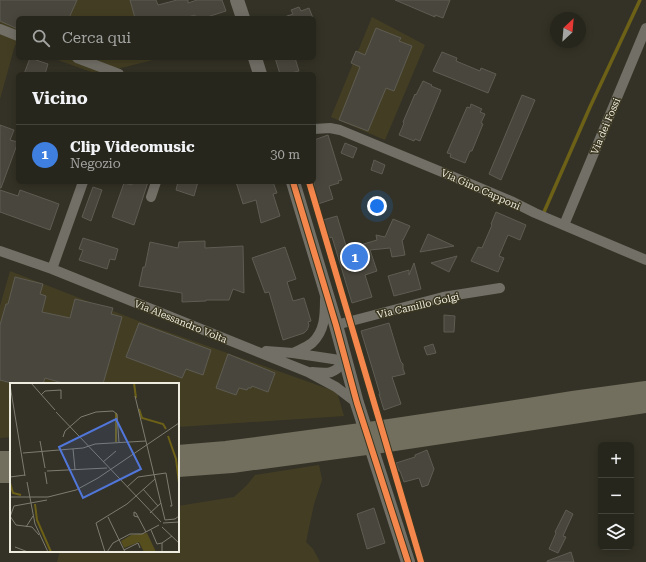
<!DOCTYPE html>
<html lang="it">
<head>
<meta charset="utf-8">
<style>
	:root { --surface:#27261c; --page:#333229; --text:#f1f3f6; --muted:#a4a5a3; --line:#43433b; --accent:#adab9e }
	body { margin:0; font-family:"Roboto Serif",serif; background:var(--page); color:var(--text) }
	.controls { position:absolute; right:12px; bottom:12px; display:grid; overflow:hidden; border-radius:6px; box-shadow:0 2px 10px #0003 }
	.controls button { width:36px; height:36px; display:grid; place-items:center; padding:0; border:0; border-bottom:1px solid var(--line); background:var(--surface); color:var(--text); font:20px sans-serif }
	.compass { position:absolute; left:550px; top:12px; width:36px; height:36px; border-radius:50%; background:var(--surface); box-shadow:0 2px 10px #0003; rotate:26deg }
	.you { position:absolute; left:377px; top:206px; width:14px; height:14px; margin:-10px; border:3px solid #fff; border-radius:50%; background:#1a73e8; box-shadow:0 0 0 6px #1a73e833 }
	.badge { display:grid; place-items:center; width:26px; height:26px; border-radius:50%; background:var(--accent); color:#fff; font-size:13px; font-weight:700 }
	.pin { position:absolute; translate:-50% -50%; border:2px solid #fff; box-shadow:0 1px 4px #0006 }
	.list { margin:0; padding:0; list-style:none }
	h2 { display:flex; justify-content:space-between; align-items:center; height:52px; margin:0; padding:0 16px; font-size:17px }
	h2 small { font-size:13px; font-weight:400; color:var(--muted) }
	.list li { display:grid; grid-template-columns:26px 1fr auto; gap:12px; align-items:center; box-sizing:border-box; height:60px; padding:0 16px; border-top:1px solid var(--line) }
	.list b { display:block; font-size:15px; white-space:nowrap }
	.list p { margin:0; font-size:13px; white-space:nowrap; color:var(--muted) }
	.list em { font-size:13px; font-style:normal; color:var(--muted) }
	.icon { flex:none; width:22px; height:22px; fill:none; stroke:currentColor; stroke-width:2; stroke-linecap:round; stroke-linejoin:round }
	.map { position:relative; flex:none; width:646px; height:562px; overflow:hidden }
	.search { position:absolute; background:var(--surface); box-shadow:0 2px 10px #0003; left:16px; top:16px; width:300px; height:44px; display:flex; align-items:center; gap:10px; box-sizing:border-box; padding:0 14px; border-radius:6px; color:var(--muted); font-size:15px }
	.panel { position:absolute; background:var(--surface); box-shadow:0 2px 10px #0003; left:16px; top:72px; width:300px; height:112px; border-radius:6px }
	.map>svg:first-child { display:block }
	.built { fill:#433e23 }
	.lines { fill:none; stroke-linecap:round; stroke-linejoin:round }
	.stream { stroke:#6d6117; stroke-width:3.5 }
	.building { fill:#49473d; stroke:#5e5c53 }
	.street { stroke:#716f66; stroke-width:10 }
	.secondary { stroke:#716f66; stroke-width:14 }
	.highway { stroke:#726f5e; stroke-width:18 }
	.cycleway-casing { stroke:#3a3620; stroke-width:8 }
	.cycleway { stroke:#f5874c; stroke-width:6 }
	.labels { text-anchor:middle; stroke-width:3; stroke-linejoin:round; paint-order:stroke }
	.street-label { font-size:10px; fill:#eeecdf; stroke:#3a3620 }
	.inset-river { fill:none; stroke:#6d6117; stroke-width:2 }
	.inset-road { fill:none; stroke:#7e7c70; stroke-width:1 }
	.view { fill:#5176da; fill-opacity:0.15; stroke:#5176da; stroke-width:2 }
	.inset-edge { fill:none; stroke:#eeecdf; stroke-width:2 }
</style>
</head>
<body>
<div class="map">
<svg width="646" height="562" viewBox="0 0 646 562">
	<rect width="100%" height="100%" fill="#343226"/>
	<path class="built" d="M0,0h143l6,18h-131v28l-3,-1 -15,54z
		M372,17l53,28 -40,95 -54,-23z
		M52,58h109l-64,16z
		M10,271l144,56 183,65 7,24 -166,11v-43h-167v53l-11,1v-132z
		M319,465l3,15 -8,24 -8,38 7,7 7,13h-263l3,-11h118v-45l56,-9 13,-12 8,-10z"/>
	<g class="lines">
		<path class="stream" d="M544,212l46,-105 50,-107"/>
	</g>
	<path class="building" d="M0,0h77l-8,18h-51v11l-18,-8z
		M130,0h26l2,5 19,-5h11v3l9,-3h25l4,11 -22,7h-8l-1,-3 -11,3h-49z
		M395,0h55l-7,18 -8,-3v2z
		M299,7l2,4 8,-3 4,10h-28l-1,-1 9,-3 -2,-4z
		M376,28l25,10 -2,3 13,5 -18,45 -8,-3 -18,43 -29,-11 21,-53 -9,-4 5,-12 9,4z
		M442,52l15,6 -1,3 24,10 1,-3 15,6 -8,19 -55,-22z
		M30,58l18,6 -3,10h-21z
		M275,58h20l4,13 -12,3h-7z
		M423,81l9,4 -1,1 10,4 -21,51 -5,-2 -1,2 -15,-6 5,-12 -1,-1 12,-28 1,1z
		M522,95l13,5 -34,80 -12,-6z
		M471,104l11,5 -2,3 5,2 -4,9 2,1 -11,27h-2l-5,12 -15,-6 1,-3 -4,-1 20,-46 3,1z
		M0,125l14,5 -4,10 8,2 -17,46h-1z
		M328,135l14,45 -4,1 1,2 -10,3 4,13 -15,5 -4,-14v-50z
		M345,143l12,5 -4,10 -12,-5z
		M374,160l11,5 -3,9 -11,-4z
		M133,182h15l-14,43 -22,-8 12,-34 8,2z
		M178,182h20l-4,14 -18,-6z
		M236,182h37l4,11 -4,1 7,22 -19,7 -5,-23 -13,4z
		M93,187l9,3 -11,31 -9,-4z
		M0,190l18,6 2,-6 39,14 -9,26 -50,-18z
		M496,212l30,13 -6,15 -12,-5 -9,21 5,2 -6,14 -27,-11 7,-14 4,1 10,-23 -1,-1z
		M337,216l10,33 30,-9 -1,-5 9,2 8,-18 17,7 -7,14h-1l3,15 -13,2 -2,-9 -20,2 7,21 -12,4 7,22 -20,6 -20,-66 -3,1 -6,-18z
		M428,234l26,12 -34,6z
		M83,238l35,11 -3,11 -5,-1 -3,10 -28,-9 4,-10 -4,-1z
		M205,241v7l38,-2 1,47 -11,-4 -4,11h-23v1l-24,1v-9l-43,-7 4,-19h2l5,-25 28,6 1,-6z
		M285,247l11,32 -9,3 6,19 11,-3 7,23 -3,1 1,3 -1,3 -1,2 -3,3 -21,7 -14,-48 -4,1 -13,-35z
		M457,256l-8,16 -18,-9z
		M414,263l7,26 -27,7 -6,-20 21,-6v5z
		M15,277l28,7 -3,10 6,2 -4,16 28,6 5,-19 38,9 -2,6 11,3 -19,67h-37l-21,-6 -2,6h-28l-15,-4v-55l6,-21h2z
		M444,315l11,1 -1,16h-10z
		M139,323l72,27 -8,25 -17,-6 -4,9 -56,-21z
		M389,323l10,33 2,6 2,2v5l2,5 -13,3 9,27 -17,6 -5,-16h1l-19,-63z
		M433,344l3,9 -9,2 -3,-8z
		M228,354l47,19 -7,19 -16,-6 -1,2h-3l-1,2 -8,-2 -3,7 -20,-7z
		M427,450l7,19 -6,16 -6,2 -3,-9 -15,4 -4,-11h-1l-3,-8 19,-6v-2z
		M374,508l11,35 -18,6 -10,-35z
		M566,510l7,4 -10,22 3,1 -8,16 -9,-4 7,-16 -1,-1z
		M571,552l3,10h-27v-1z"/>
	<g class="lines">
		<path class="street" d="M0,29l18,7
			M77,58l42,16
			M314,129l16,-1 10,2 126,52 45,19 24,12 111,47
			M151,197l5,-15
			M564,225l82,-197
			M0,251l52,18 256,103 28,15 21,16
			M52,269l31,-87
			M336,325l107,-28 57,-9
			M266,351l27,2 53,8
			M293,353c6,-3 14,-6 19,-10 13,-12 13,-28 13,-44
			M312,372c18,2 21,2 34,-11"/>
		<path class="secondary" d="M237,0l6,18
			M255,58l5,16
			M293,182l43,143 21,78 51,159"/>
		<path class="highway" d="M178,454l48,-4 150,-20 153,-23 44,-7 73,-10
			M0,460h11
			M178,468l54,-4 149,-20 265,-40
			M0,474h11"/>
		<defs>
			<path id="cycleway" d="M293,182l43,143 21,78 51,159
				M309,182l112,380"/>
		</defs>
		<use href="#cycleway" class="cycleway-casing"/>
		<use href="#cycleway" class="cycleway"/>
	</g>
	<g class="labels">
		<g class="street-label">
			<text transform="translate(605 126) rotate(-67)" y="4">Via dei Fossi</text>
			<text transform="translate(481 189) rotate(24)" y="4">Via Gino Capponi</text>
			<text transform="translate(418 305) rotate(-13)" y="4">Via Camillo Golgi</text>
			<text transform="translate(181 321) rotate(22)" y="4">Via Alessandro Volta</text>
		</g>
	</g>
	<g transform="translate(10 383)">
		<rect width="169" height="169" fill="#343226"/>
		<path d="M137,150l9,19h-12l-5,-10 -15,6 -3,-7 10,-6z" fill="#564e1d"/>
		<path class="inset-river" d="M124,0l2,15M129,26l3,9 21,6 3,5M106,30v29M158,53l8,23 3,24M0,100l3,10 8,2M25,121l2,16 14,32"/>
		<path class="inset-road" d="M21,0l24,27M0,2l15,91M31,12l4,-4 16,-1v9M125,13l30,124 10,-1 4,-3M46,29l105,110M53,54l2,-6 16,-14 15,-5 17,-1 4,3 2,29M30,58l5,27M63,66l2,20M13,70l60,-5 12,-4 51,-3M93,79l13,-11M37,88l60,-3M35,89l2,12M0,94l15,-2M17,99l8,42 13,28M117,104l11,-10 28,-4 6,33h-2M133,106l15,17M0,114h38l28,-7 22,-12 81,-55M140,130l11,-10M0,133l6,9 16,2 7,8M0,134l4,-11 33,-6M98,134l17,35M128,134l-4,-1v-4l2,1 10,19M153,140l16,-1M16,144l7,-11M152,144l17,16M141,147l6,14 5,-1M5,164l13,5M114,167l14,-7 2,5M95,169l-9,-29 31,-19 28,-25M97,169l6,-9 17,-9h12l17,-9M152,169v-9l10,-7"/>
		<path class="view" d="M106,36l25,50 -58,29 -24,-51z"/>
		<rect width="169" height="169" class="inset-edge"/>
	</g>
</svg>
<div class="controls">
<button>+</button>
<button>−</button>
<button><svg class="icon" aria-label="layers" viewBox="0 0 24 24"><path d="M12 4l9 5-9 5-9-5zM3 14l9 5 9-5"/></svg></button>
</div>
<svg class="compass" viewBox="-18 -18 36 36"><path d="M0-13l5 13h-10z" fill="#e53935"/><path d="M0 13l5-13h-10z" fill="#a4a5a3"/></svg>
<div class="you"></div>
<div class="pin badge" style="left:355px;top:257px;background:#3f7fe0">1</div>
<div class="search"><svg class="icon" aria-label="search" viewBox="0 0 24 24"><circle cx="10" cy="10" r="6"/><path d="M15 15l6 6"/></svg>Cerca qui</div>
<section class="panel">
<h2>Vicino<small></small></h2>
<ul class="list">
<li><span class="badge" style="background:#3f7fe0">1</span><div><b>Clip Videomusic</b><p>Negozio</p></div><em>30 m</em></li>
</ul>
</section>
</div>
</body>
</html>
